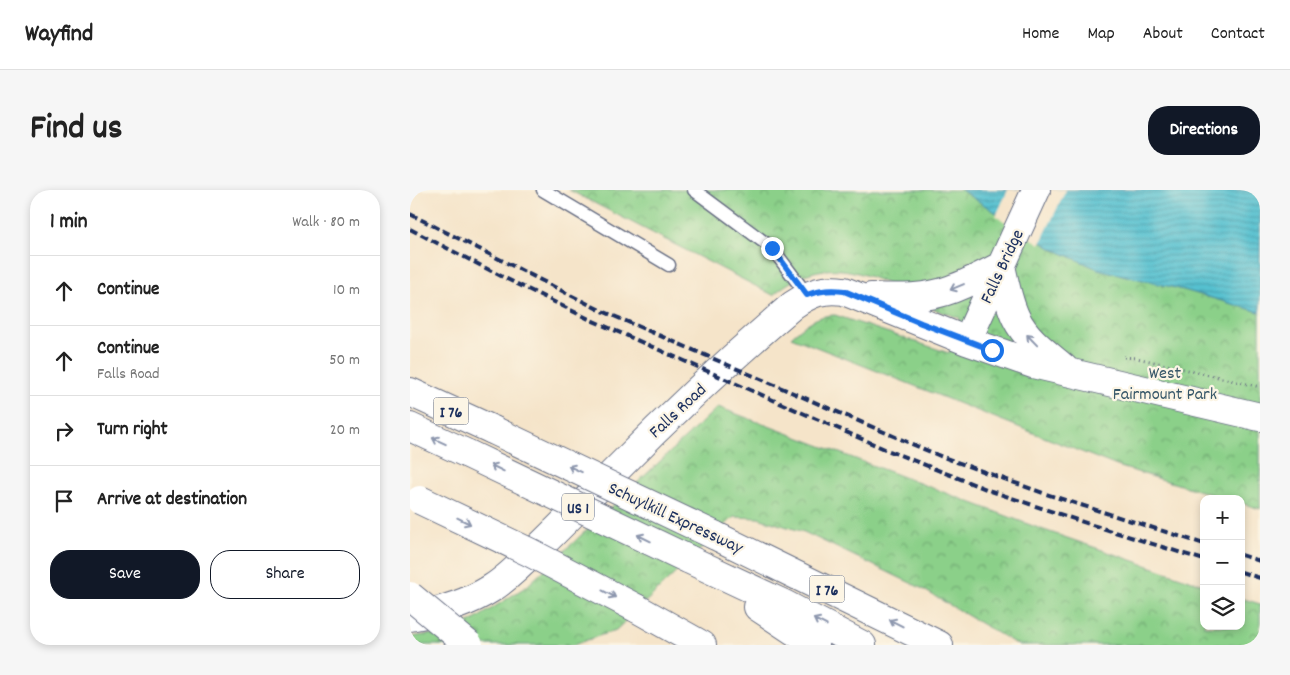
<!DOCTYPE html>
<html lang="en">
<head>
<meta charset="utf-8">
<style>
	:root { --surface:#fff; --page:#f6f6f6; --text:#222; --muted:#767676; --line:#e0e0e0; --accent:#111827 }
	body { margin:0; font-family:Dekko,sans-serif; background:var(--page); color:var(--text) }
	.controls { position:absolute; right:15px; bottom:15px; display:grid; overflow:hidden; border-radius:10px; box-shadow:0 2px 8px #0003 }
	.controls button { width:45px; height:45px; display:grid; place-items:center; padding:0; border:0; border-bottom:1px solid var(--line); background:var(--surface); color:var(--text); font:25px sans-serif }
	.stop { position:absolute; width:15px; height:15px; margin:-11px; border:4px solid #1a73e8; border-radius:50%; background:#fff }
	.stop.end { background:#1a73e8; border-color:#fff; box-shadow:0 1px 5px #0008 }
	.list { margin:0; padding:0; list-style:none }
	h2 { display:flex; justify-content:space-between; align-items:center; height:65px; margin:0; padding:0 20px; font-size:21px }
	h2 small { font-size:16px; font-weight:400; color:var(--muted) }
	.list li { display:grid; grid-template-columns:32px 1fr auto; gap:15px; align-items:center; box-sizing:border-box; height:70px; padding:0 20px; border-top:1px solid var(--line) }
	.list b { display:block; font-size:19px; white-space:nowrap }
	.list p { margin:0; font-size:16px; white-space:nowrap; color:var(--muted) }
	.list em { font-size:16px; font-style:normal; color:var(--muted) }
	.actions { display:flex; gap:10px; padding:15px 20px }
	.actions a { flex:1; padding:11px 0; border:1px solid var(--accent); border-radius:20px; text-align:center; font-size:18px; color:var(--accent) }
	.actions .main { background:var(--accent); color:#fff }
	.icon { flex:none; width:28px; height:28px; fill:none; stroke:currentColor; stroke-width:2; stroke-linecap:round; stroke-linejoin:round }
	.map { position:relative; flex:none; width:850px; height:455px; overflow:hidden; border-radius:20px }
	header { display:flex; align-items:center; gap:30px; box-sizing:border-box; height:70px; padding:0 25px; background:var(--surface); border-bottom:1px solid var(--line) }
	header strong { font-size:24px }
	nav { display:flex; gap:28px; margin-inline-start:auto; font-size:18px }
	.intro { display:flex; align-items:center; justify-content:space-between; box-sizing:border-box; height:120px; padding:0 30px }
	h1 { margin:0; font-size:35px }
	.button { padding:12px 22px; border-radius:20px; background:var(--accent); color:#fff; font-size:18px; font-weight:700 }
	main { display:flex; gap:30px; padding:0 30px }
	aside { flex:1; background:var(--surface); border-radius:20px; box-shadow:0 2px 8px #0003 }
	.map>svg:first-child { display:block }
	.park { fill:url(#park-crowns); stroke:#538074 }
	.water { fill:url(#water-rules); stroke:#387897 }
	.pier { fill:#f5e4c9 }
	.lines { fill:none; stroke-linecap:round; stroke-linejoin:round }
	.lane-casing { stroke:#676e83; stroke-width:15 }
	.secondary-casing { stroke:#676e83; stroke-width:30 }
	.highway-casing { stroke:#676e83; stroke-width:30 }
	.path { stroke:#676e83; stroke-width:3; stroke-dasharray:1 4; stroke-linecap:butt }
	.lane { stroke:#fff; stroke-width:12 }
	.secondary { stroke:#fff; stroke-width:28 }
	.highway { stroke:#fff; stroke-width:28 }
	.rail { stroke:#1b2f5e; stroke-width:4; stroke-dasharray:8 4; stroke-linecap:butt }
	.highway-bridge-casing { stroke:#676e83; stroke-width:30; stroke-linecap:butt }
	.highway-bridge { stroke:#fff; stroke-width:28 }
	.oneway { stroke:#8d97ae }
	.route { stroke:#1a73e8; stroke-width:6 }
	.labels { text-anchor:middle; stroke-width:4.5; stroke-linejoin:round; paint-order:stroke }
	.shield { fill:#fcf5e5; stroke:#5e6a86; stroke-width:1 }
	.shield-label { font-size:16px; font-weight:bold; fill:#1b2f5e }
	.street-label { font-size:18px; fill:#1b2f5e; stroke:#fcf5e5 }
	.park-label { font-size:18px; fill:#375769; stroke:#fcf5e5 }
</style>
</head>
<body>
<header>
<strong>Wayfind</strong>
<nav><a>Home</a><a>Map</a><a>About</a><a>Contact</a></nav>
</header>
<div class="intro"><h1>Find us</h1><a class="button">Directions</a></div>
<main>
<aside>
<h2>1 min<small>Walk · 80 m</small></h2>
<ul class="list">
<li><svg class="icon" aria-label="ahead" viewBox="0 0 24 24"><path d="M12 20V5M6 11l6-6 6 6"/></svg><div><b>Continue</b></div><em>10 m</em></li>
<li><svg class="icon" aria-label="ahead" viewBox="0 0 24 24"><path d="M12 20V5M6 11l6-6 6 6"/></svg><div><b>Continue</b><p>Falls Road</p></div><em>50 m</em></li>
<li><svg class="icon" aria-label="right" viewBox="0 0 24 24"><path d="M7 20v-9h11M14 6l5 5-5 5"/></svg><div><b>Turn right</b></div><em>20 m</em></li>
<li><svg class="icon" aria-label="arrive" viewBox="0 0 24 24"><path d="M6 21V4h12l-3 4 3 4H6"/></svg><div><b>Arrive at destination</b></div></li>
</ul>
<div class="actions"><a class="main">Save</a><a>Share</a></div>
</aside>
<div class="map">
<svg width="850" height="455" viewBox="0 0 850 455">
	<defs>
		<pattern id="park-crowns" width="20" height="18" patternUnits="userSpaceOnUse" patternTransform="scale(1.25)"><rect width="20" height="18" fill="#8bd089"/><path d="M2 6a3 3 0 1 1 6 0M12 15a3 3 0 1 1 6 0" fill="none" stroke="#71a973"/></pattern>
		<pattern id="water-rules" width="6" height="5" patternUnits="userSpaceOnUse" patternTransform="scale(1.25)"><rect width="6" height="5" fill="#56c1d0"/><path d="M0 2.5h6" fill="none" stroke="#469dac"/></pattern>
	</defs>
	<rect width="100%" height="100%" fill="#fcf5e5"/>
	<filter id="ink" filterUnits="userSpaceOnUse"><feTurbulence type="fractalNoise" baseFrequency=".02" numOctaves="2"/><feDisplacementMap in="SourceGraphic" scale="10" xChannelSelector="R" yChannelSelector="G"/><feConvolveMatrix kernelMatrix="1 2 1 2 8 2 1 2 1" color-interpolation-filters="sRGB"/></filter>
	<filter id="wash" filterUnits="userSpaceOnUse"><feTurbulence type="fractalNoise" baseFrequency=".0096" numOctaves="4" result="noise"/><feDisplacementMap in="SourceGraphic" scale="20" xChannelSelector="R" yChannelSelector="G"/><feGaussianBlur stdDeviation="1.12" result="paint"/><feColorMatrix in="noise" values="0 0 0 0 0 0 0 0 0 0 0 0 0 0 0 0 0 1.4 0 .05"/><feComposite in="paint" operator="in"/></filter>
	<g filter="url(#wash)">
		<rect width="100%" height="100%" fill="#f5e4c9"/>
		<path class="park" d="M159,0h392l90,58 47,21 86,21 76,22v197l-19,-6v-4h-14l-110,-33 -326,-129c14,-12 25,-22 44,-22l114,38 11,-35c-12,-4 -25,-8 -36,-13 -11,-5 -19,-14 -30,-18 -45,-22 -80,-27 -121,8z
			M308,217l323,122 163,56v41h37v-28l19,6v41h-242l-99,-58 -115,-55 -46,-14 -24,-1 -118,113 -43,15h-163v-8l30,-4 31,-11 56,-36z"/>
		<path class="water" d="M551,0h299v122l-76,-22 -86,-21 -47,-21z"/>
		<path class="pier" d="M598,0h58l-26,54 -44,-28z"/>
	</g>
	<g filter="url(#ink)">
		<g class="lines">
			<defs>
				<path id="lane" d="M133,0l126,75
					M284,0l78,58 35,47"/>
				<path id="secondary" d="M591,76c4,17 7,36 15,52 10,21 30,35 48,50
					M461,107c27,1 56,2 81,-8 17,-6 33,-15 49,-23
					M557,151l69,-151
					M0,427c29,-5 57,-13 82,-29 16,-10 29,-24 43,-37 28,-27 55,-55 83,-83 56,-57 114,-111 175,-163 18,-12 29,-17 51,-14l123,50 66,23 227,53"/>
				<path id="highway" d="M0,202l83,38
					M0,237l58,27
					M304,345l225,110
					M278,369l96,45 78,41
					M348,417l57,38
					M226,418l66,37"/>
			</defs>
			<use href="#lane" class="lane-casing"/>
			<use href="#secondary" class="secondary-casing"/>
			<use href="#highway" class="highway-casing"/>
			<path class="path" d="M714,167l13,1 123,29"/>
			<use href="#lane" class="lane"/>
			<use href="#secondary" class="secondary"/>
			<use href="#highway" class="highway"/>
			<path class="rail" d="M0,24l190,96 340,146 106,38 158,50
				M0,39l95,49 86,42 296,130 104,41 98,33 115,36
				M831,365l19,6
				M831,382l19,6"/>
			<defs>
				<path id="highway-bridge" d="M83,240l221,105
					M58,264l220,105
					M10,310l109,52 107,56
					M0,406l59,49"/>
			</defs>
			<use href="#highway-bridge" class="highway-bridge-casing"/>
			<use href="#highway-bridge" class="highway-bridge"/>
		</g>
		<defs><path id="oneway-shaft" d="M-6 0H5M1.5-3L5.5 0L1.5 3" fill="none" stroke-width="1.6" stroke-linecap="round" stroke-linejoin="round" transform="scale(1.25)"/></defs>
		<g class="oneway">
			<use href="#oneway-shaft" transform="translate(547 97) rotate(157)"/>
			<use href="#oneway-shaft" transform="translate(622 150) rotate(-134)"/>
			<use href="#oneway-shaft" transform="translate(29 251) rotate(-155)"/>
			<use href="#oneway-shaft" transform="translate(87 278) rotate(-154)"/>
			<use href="#oneway-shaft" transform="translate(165 279) rotate(-155)"/>
			<use href="#oneway-shaft" transform="translate(54 331) rotate(26)"/>
			<use href="#oneway-shaft" transform="translate(234 348) rotate(-154)"/>
			<use href="#oneway-shaft" transform="translate(199 404) rotate(28)"/>
			<use href="#oneway-shaft" transform="translate(410 432) rotate(-153)"/>
			<use href="#oneway-shaft" transform="translate(486 433) rotate(-153)"/>
		</g>
	</g>
	<g class="lines" filter="url(#ink)">
		<path class="route" d="M362,58l35,47c13,-5 23,-6 37,-4l77,32 71,27"/>
	</g>
	<g class="labels">
		<g class="shield">
			<rect x="23.5" y="207.5" width="35" height="27" rx="4"/>
			<rect x="152" y="303.5" width="32" height="27" rx="4"/>
			<rect x="399.5" y="385.5" width="35" height="27" rx="4"/>
		</g>
		<g class="shield-label">
			<text x="41" y="227">I 76</text>
			<text x="168" y="323">US 1</text>
			<text x="417" y="405">I 76</text>
		</g>
		<g class="street-label">
			<text transform="translate(591 76) rotate(-65)" y="6">Falls Bridge</text>
			<text transform="translate(267 220) rotate(-43)" y="6">Falls Road</text>
			<text transform="translate(266 327) rotate(25)" y="6">Schuylkill Expressway</text>
		</g>
		<g class="park-label">
			<text x="755" y="188">West<tspan x="755" dy="21">Fairmount Park</tspan></text>
		</g>
	</g>
</svg>
<div class="controls">
<button>+</button>
<button>−</button>
<button><svg class="icon" aria-label="layers" viewBox="0 0 24 24"><path d="M12 4l9 5-9 5-9-5zM3 14l9 5 9-5"/></svg></button>
</div>
<div class="stop" style="left:582px;top:160px"></div>
<div class="stop end" style="left:362px;top:58px"></div>
</div>
</main>
</body>
</html>
